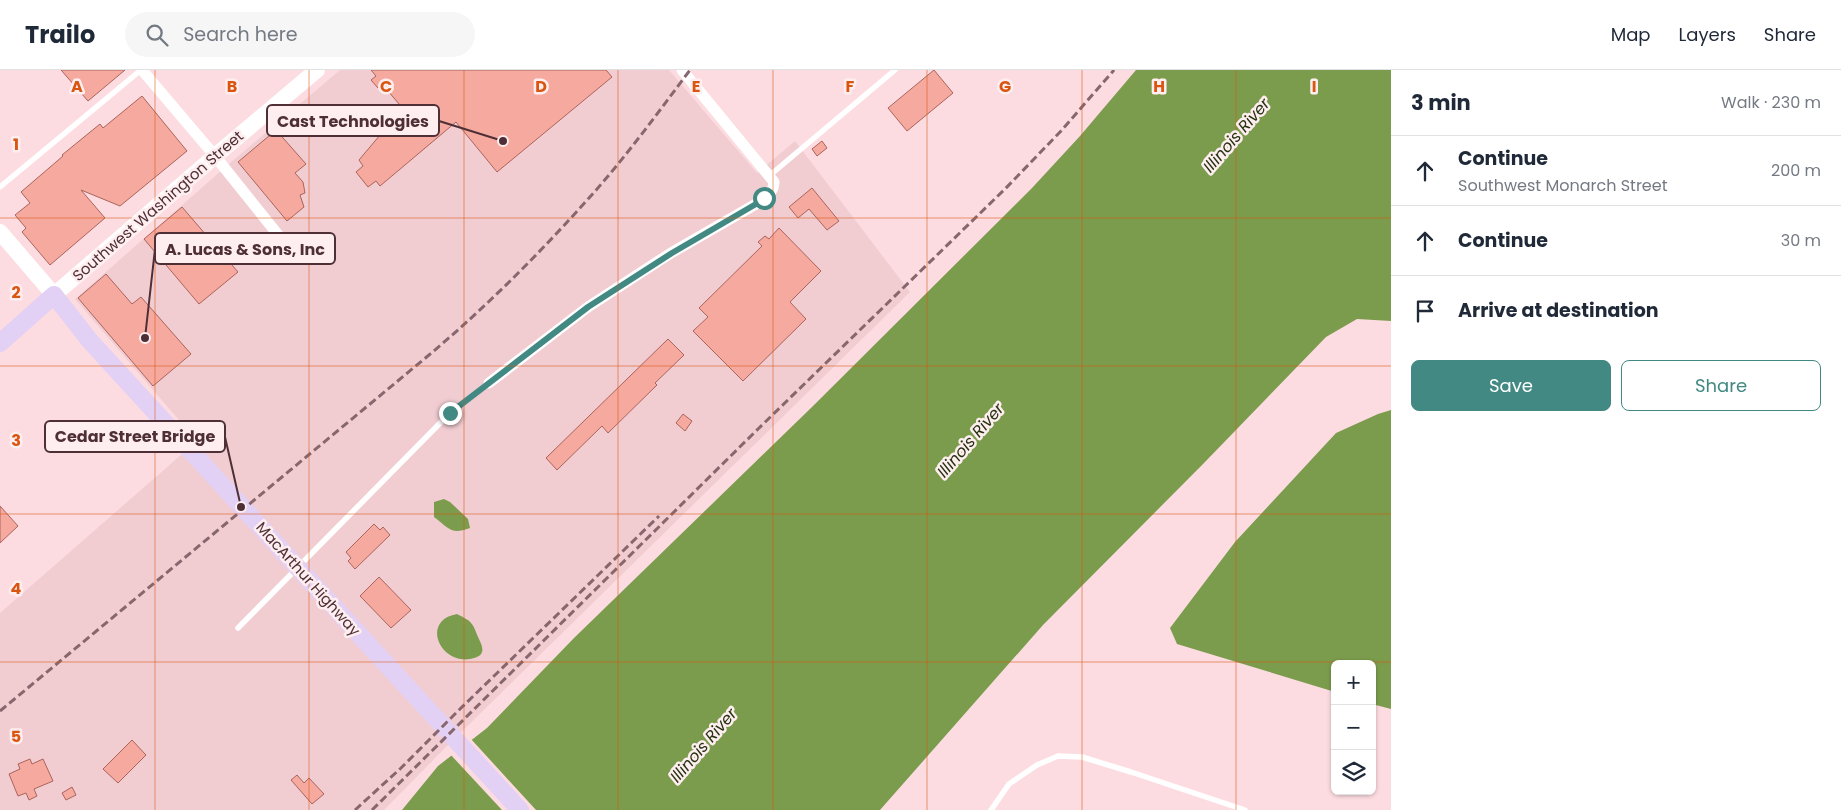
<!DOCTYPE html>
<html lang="en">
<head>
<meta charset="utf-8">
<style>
	:root { --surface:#fff; --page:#f6f6f7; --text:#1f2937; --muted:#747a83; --line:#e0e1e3; --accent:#438983 }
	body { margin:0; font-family:Poppins,sans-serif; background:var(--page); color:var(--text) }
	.controls { position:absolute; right:15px; bottom:15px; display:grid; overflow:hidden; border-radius:8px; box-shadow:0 1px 4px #0004 }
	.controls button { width:45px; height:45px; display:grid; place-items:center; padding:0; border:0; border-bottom:1px solid var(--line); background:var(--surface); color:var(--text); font:25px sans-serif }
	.stop { position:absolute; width:15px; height:15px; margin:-11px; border:4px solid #438983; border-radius:50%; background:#fff }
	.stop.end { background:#438983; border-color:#fff; box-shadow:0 1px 5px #0008 }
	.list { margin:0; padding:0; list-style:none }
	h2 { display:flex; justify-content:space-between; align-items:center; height:65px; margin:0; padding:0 20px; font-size:21px }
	h2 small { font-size:16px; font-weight:400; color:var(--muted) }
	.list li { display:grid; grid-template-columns:32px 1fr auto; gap:15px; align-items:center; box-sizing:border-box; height:70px; padding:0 20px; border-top:1px solid var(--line) }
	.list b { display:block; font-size:19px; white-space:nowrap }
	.list p { margin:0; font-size:16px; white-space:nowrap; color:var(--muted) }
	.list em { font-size:16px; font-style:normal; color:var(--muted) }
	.actions { display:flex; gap:10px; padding:15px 20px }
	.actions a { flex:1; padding:11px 0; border:1px solid var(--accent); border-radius:8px; text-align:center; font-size:18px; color:var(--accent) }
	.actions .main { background:var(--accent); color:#fff }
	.icon { flex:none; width:28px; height:28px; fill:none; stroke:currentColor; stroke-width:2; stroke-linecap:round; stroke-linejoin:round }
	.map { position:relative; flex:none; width:1391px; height:740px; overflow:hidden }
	header { display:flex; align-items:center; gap:30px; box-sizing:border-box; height:70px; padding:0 25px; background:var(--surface); border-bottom:1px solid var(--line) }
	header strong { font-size:24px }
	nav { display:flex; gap:28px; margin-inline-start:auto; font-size:18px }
	.search { width:350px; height:45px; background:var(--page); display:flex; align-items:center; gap:12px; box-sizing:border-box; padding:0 18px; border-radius:28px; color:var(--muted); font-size:19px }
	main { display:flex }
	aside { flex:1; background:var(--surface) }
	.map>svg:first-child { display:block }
	.built { fill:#f1cdd2 }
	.water { fill:#7c9c4d }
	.pier { fill:#fcdce1 }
	.building { fill:#f6a99f; stroke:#aa645c }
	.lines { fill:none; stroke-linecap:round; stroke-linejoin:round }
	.lane { stroke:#fff; stroke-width:5.5 }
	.street { stroke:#fff; stroke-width:11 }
	.secondary { stroke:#fff; stroke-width:16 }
	.primary { stroke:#e3d0f5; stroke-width:18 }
	.rail { stroke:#87676d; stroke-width:3; stroke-dasharray:8 4; stroke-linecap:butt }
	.route { stroke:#438983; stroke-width:6 }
	.grid { fill:none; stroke:#d95510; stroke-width:1; stroke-opacity:0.55 }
	.labels { text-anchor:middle; stroke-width:5; stroke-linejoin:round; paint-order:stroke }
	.street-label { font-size:15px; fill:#4e2f35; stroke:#feeef0 }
	.water-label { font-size:16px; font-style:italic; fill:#253210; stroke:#feeef0 }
	.grid-label { font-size:16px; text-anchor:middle; font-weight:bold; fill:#d95510; stroke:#feeef0; stroke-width:5; stroke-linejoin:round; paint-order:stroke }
	.leader { fill:none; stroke:#4e2f35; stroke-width:2 }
	.callout-dot { fill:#4e2f35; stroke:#feeef0; stroke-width:2 }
	.callout { fill:#feeef0; stroke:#4e2f35; stroke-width:2 }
	.callout-label { font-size:16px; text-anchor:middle; font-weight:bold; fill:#4e2f35 }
</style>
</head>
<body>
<header>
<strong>Trailo</strong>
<div class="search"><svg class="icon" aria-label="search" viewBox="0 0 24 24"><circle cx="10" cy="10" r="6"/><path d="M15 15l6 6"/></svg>Search here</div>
<nav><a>Map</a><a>Layers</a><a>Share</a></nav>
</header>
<main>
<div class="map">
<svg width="1391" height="740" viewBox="0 0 1391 740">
	<rect width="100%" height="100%" fill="#fcdce1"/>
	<path class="built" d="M340,0h329l88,103 38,-32 115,151 -465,456 -61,62h-384v-197l197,-172 -122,-142 155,-136z"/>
	<path class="water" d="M1136,0h255v251l-34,-2 -31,18 -122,126 -161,162 -163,185h-478l36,-44 49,-38 87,-90 239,-232 219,-218 48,-52z
		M1391,340v299l-19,-5v-40h-37v28l-158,-48 -7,-16 65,-86 101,-109 42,-19z
		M444,429l6,3 18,17 2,9c-19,7 -20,1 -36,-11v-15z
		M457,544c5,3 11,5 14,9 3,3 5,9 7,14 6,12 8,19 -8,22 -31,5 -49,-39 -13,-45z"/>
	<path class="pier" d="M470,668l66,72h-34l-52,-56z"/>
	<path class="building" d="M61,0h64l-37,31z
		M371,0h235l6,7 -115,95 -41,-50 -76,64 -4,-5 -8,6 -12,-15 7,-6 -4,-6 32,-38 14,-11 -23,-27 -4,4 -7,-8 5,-4z
		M934,0l19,23 -46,38 -19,-23z
		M142,26l45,55 -67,55 -39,-16 24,28 -55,47 -28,-33 4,-4 -11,-13 15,-12 -9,-11 42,-36 -1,-1 38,-31 3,4z
		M276,60l30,34 -11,9 8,9 2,11 -5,2 4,12 -17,14 -49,-59z
		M822,71l5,7 -10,8 -5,-7z
		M812,118l27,33 -12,9 -18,-21 -11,9 -9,-11z
		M182,137l56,65 -39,32 -55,-65z
		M779,158l42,43 -31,31 16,17 -63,62 -50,-50 15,-14 -9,-9 63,-62 -4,-4 7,-6 4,3z
		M106,204l26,30 9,-7 50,57 -38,32 -75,-88z
		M668,269l16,16 -29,28 2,2 -49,48 -6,-7 -45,44 -11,-12z
		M683,344l9,7 -7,10 -9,-8z
		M0,436l18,20 -18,17z
		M374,454l6,6 3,-3 7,8 -35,34 -7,-8 3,-3 -5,-6z
		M379,507l32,33 -20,18 -31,-32z
		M132,670l14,15 -28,28 -15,-14z
		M30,689l2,5 11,-5 10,22 -19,8 3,7 -8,4 -3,-7 -8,3 -9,-22 11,-5 -2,-5z
		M297,705l7,8 5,-5 15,16 -12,10 -21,-24z
		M72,717l4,8 -10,5 -4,-7z"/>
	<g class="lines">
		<path class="lane" d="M769,106l126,-106
			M0,117l141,-117
			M238,558l212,-215 39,-30
			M991,740l18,-26 28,-19 21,-9 24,1 49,15 114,38"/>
		<path class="street" d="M142,0l73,86 68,85
			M489,313l99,-76 83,-54 85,-49c8,-6 18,-11 18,-22l-92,-112"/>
		<path class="secondary" d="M0,162l54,63 161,-139 102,-86"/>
		<path class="primary" d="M0,273l54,-48 36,46 430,469"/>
		<path class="rail" d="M0,641l429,-356c57,-48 110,-101 160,-157 36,-40 68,-84 101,-128
			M355,740l46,-42 59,-59 199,-193
			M372,740l386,-381 247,-240 56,-58 53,-61"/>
	</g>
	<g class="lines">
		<path class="route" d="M450,343l138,-106 84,-54 84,-49 8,-6"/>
	</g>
	<path class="grid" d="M155,0v740M309,0v740M464,0v740M618,0v740M773,0v740M927,0v740M1082,0v740M1236,0v740M0,148h1391M0,296h1391M0,444h1391M0,592h1391"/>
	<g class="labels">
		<g class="street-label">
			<text transform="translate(158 136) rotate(-41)" y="5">Southwest Washington Street</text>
			<text transform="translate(308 509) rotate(48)" y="5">MacArthur Highway</text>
		</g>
		<g class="water-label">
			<text transform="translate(1236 65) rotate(-49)" y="6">Illinois River</text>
			<text transform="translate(970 370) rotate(-49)" y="6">Illinois River</text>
			<text transform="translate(703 675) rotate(-49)" y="6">Illinois River</text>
		</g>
	</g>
	<g class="grid-label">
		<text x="77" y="22">A</text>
		<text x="232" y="22">B</text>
		<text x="386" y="22">C</text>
		<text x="541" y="22">D</text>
		<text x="696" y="22">E</text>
		<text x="850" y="22">F</text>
		<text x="1005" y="22">G</text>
		<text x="1159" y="22">H</text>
		<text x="1314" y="22">I</text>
		<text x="16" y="80">1</text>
		<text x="16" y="228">2</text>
		<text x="16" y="376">3</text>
		<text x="16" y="524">4</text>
		<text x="16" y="672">5</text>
	</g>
	<path class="leader" d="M503 71L439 51M145 268L155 179M241 437L225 367"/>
	<g class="callout-dot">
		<circle cx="503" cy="71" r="5"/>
		<circle cx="145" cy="268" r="5"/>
		<circle cx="241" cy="437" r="5"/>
	</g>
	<g class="callout">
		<rect x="267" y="35" width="172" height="31" rx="5"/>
		<rect x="155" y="163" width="180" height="31" rx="5"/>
		<rect x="45" y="351" width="180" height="31" rx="5"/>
	</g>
	<g class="callout-label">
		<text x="353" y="57">Cast Technologies</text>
		<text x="245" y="185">A. Lucas &amp; Sons, Inc</text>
		<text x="135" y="372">Cedar Street Bridge</text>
	</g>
</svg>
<div class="controls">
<button>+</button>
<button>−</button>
<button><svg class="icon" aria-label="layers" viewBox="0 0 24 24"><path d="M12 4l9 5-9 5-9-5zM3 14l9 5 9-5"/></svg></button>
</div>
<div class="stop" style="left:764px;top:128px"></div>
<div class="stop end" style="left:450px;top:343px"></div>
</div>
<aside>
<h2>3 min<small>Walk · 230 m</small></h2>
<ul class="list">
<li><svg class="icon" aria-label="ahead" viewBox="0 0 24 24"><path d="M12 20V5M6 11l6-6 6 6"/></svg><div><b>Continue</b><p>Southwest Monarch Street</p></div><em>200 m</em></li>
<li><svg class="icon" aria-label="ahead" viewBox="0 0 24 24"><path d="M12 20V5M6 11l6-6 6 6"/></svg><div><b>Continue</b></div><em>30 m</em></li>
<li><svg class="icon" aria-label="arrive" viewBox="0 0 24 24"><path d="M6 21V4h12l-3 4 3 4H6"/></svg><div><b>Arrive at destination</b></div></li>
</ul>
<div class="actions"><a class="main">Save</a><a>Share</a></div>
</aside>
</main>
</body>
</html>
